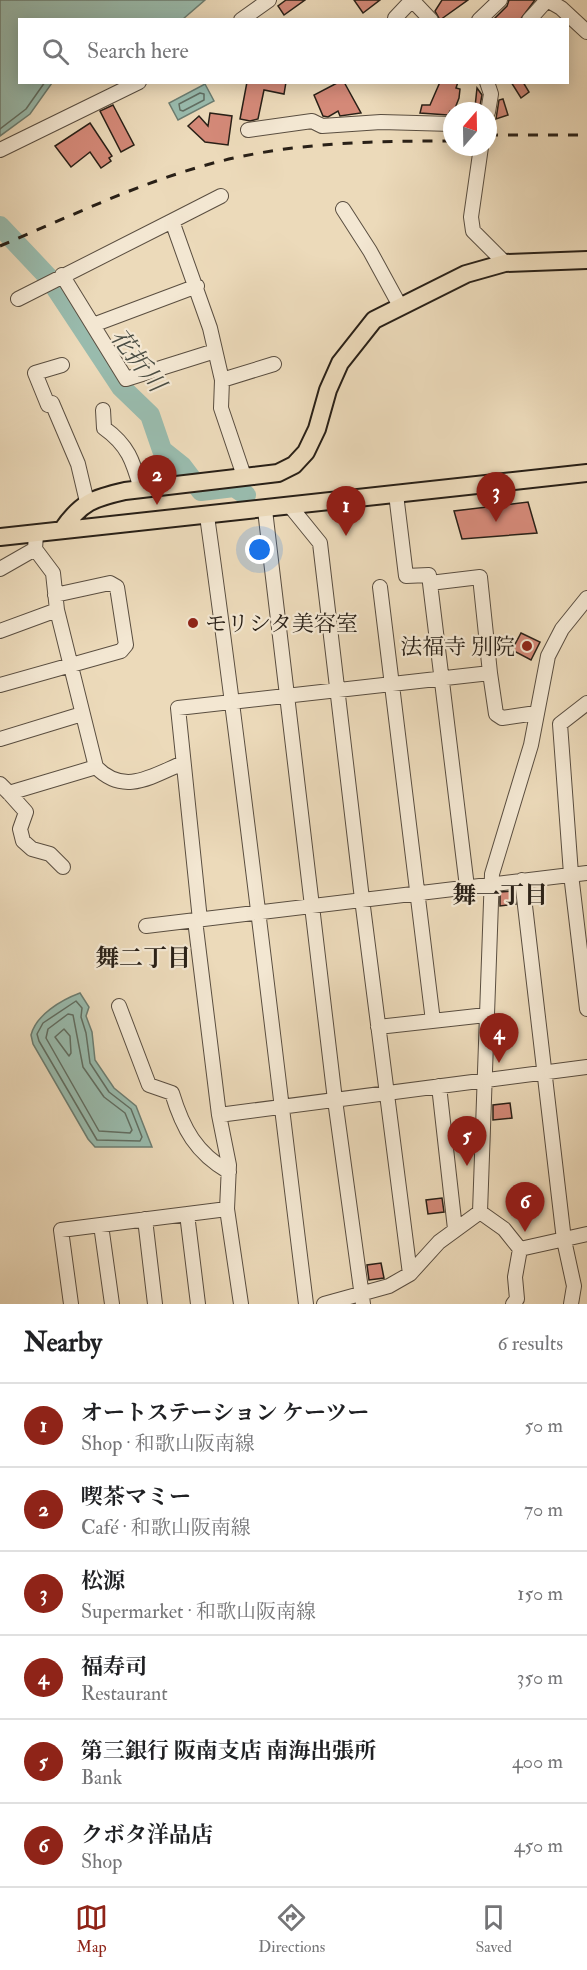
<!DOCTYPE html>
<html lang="en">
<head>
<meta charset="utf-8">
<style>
	:root { --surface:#fff; --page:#f6f6f6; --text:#202124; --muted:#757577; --line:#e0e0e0; --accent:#8f2418 }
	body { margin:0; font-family:"IM FELL Double Pica","Noto Serif JP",serif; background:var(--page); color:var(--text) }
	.compass { position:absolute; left:443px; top:102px; width:54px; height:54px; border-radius:50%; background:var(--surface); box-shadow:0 3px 15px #0003; rotate:20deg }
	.you { position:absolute; left:260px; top:550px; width:21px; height:21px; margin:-15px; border:4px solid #fff; border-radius:50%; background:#1a73e8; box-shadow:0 0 0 9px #1a73e833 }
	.badge { display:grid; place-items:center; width:39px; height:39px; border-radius:50%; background:var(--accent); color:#fff; font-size:20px; font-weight:700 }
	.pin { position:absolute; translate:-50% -50px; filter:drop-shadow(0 2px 3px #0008) }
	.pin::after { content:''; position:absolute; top:32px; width:21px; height:18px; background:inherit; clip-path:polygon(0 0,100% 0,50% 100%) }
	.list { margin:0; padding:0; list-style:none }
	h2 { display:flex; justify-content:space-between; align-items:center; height:78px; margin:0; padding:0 24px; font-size:26px }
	h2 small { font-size:20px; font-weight:400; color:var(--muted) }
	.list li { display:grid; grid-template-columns:39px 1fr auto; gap:18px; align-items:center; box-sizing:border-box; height:84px; padding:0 24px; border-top:2px solid var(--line) }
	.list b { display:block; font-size:22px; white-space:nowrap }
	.list p { margin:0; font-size:20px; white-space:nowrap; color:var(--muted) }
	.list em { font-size:20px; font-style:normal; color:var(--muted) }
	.icon { flex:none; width:33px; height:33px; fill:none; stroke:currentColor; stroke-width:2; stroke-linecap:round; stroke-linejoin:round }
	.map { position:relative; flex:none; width:587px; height:1304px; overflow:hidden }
	.search { position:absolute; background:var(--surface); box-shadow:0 3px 15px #0003; left:18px; right:18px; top:18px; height:66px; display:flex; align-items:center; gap:15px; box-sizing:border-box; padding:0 21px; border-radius:0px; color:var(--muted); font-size:22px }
	.sheet { height:582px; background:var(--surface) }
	nav { display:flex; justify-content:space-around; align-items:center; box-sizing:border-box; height:84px; border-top:2px solid var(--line); background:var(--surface); font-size:16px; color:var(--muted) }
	nav a { display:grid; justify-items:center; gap:3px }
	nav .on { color:var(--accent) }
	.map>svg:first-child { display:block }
	.water { fill:#99bbad; stroke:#6c7d71; stroke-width:1.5 }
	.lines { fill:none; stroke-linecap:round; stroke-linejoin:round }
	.shore { stroke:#616e62; stroke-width:1.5 }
	.river { stroke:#99bbad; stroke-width:20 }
	.building { fill:#d48978; stroke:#292017; stroke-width:1.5 }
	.minor-casing { stroke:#5a4e40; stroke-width:16 }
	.major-casing { stroke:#292017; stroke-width:20 }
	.minor { stroke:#f3e7d2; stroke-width:14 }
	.major { stroke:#ecdaba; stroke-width:16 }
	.rail { stroke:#292017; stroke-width:3; stroke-dasharray:10 10; stroke-linecap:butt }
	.poi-dot { fill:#8f2418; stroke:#f3e7d2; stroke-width:2 }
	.labels { text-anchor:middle; stroke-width:4.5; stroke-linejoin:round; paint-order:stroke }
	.poi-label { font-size:22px; fill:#292017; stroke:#f3e7d2; text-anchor:start }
	.water-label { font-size:24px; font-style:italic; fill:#4b4e44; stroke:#f3e7d2 }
	.neighbourhood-label { font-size:24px; font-weight:bold; fill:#292017; stroke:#f3e7d2 }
</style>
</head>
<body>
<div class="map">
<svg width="587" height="1304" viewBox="0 0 587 1304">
	<rect width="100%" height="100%" fill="#ecdaba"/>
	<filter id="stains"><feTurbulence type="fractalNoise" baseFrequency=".00333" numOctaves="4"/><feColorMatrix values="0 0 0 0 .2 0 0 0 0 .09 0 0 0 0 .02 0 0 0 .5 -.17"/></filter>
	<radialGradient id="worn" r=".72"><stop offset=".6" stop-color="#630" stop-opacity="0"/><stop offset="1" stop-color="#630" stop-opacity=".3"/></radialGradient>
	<path class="water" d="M0,0h205l-22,19 -163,1v62l32,1 -22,31 -30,22z
		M205,84l9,17 -36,19 -9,-17z
		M80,993l9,14 -3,9 6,16 3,28 19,28 22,18 16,41h-57l-7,-8 -55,-95 -2,-9c5,-20 30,-35 49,-42z"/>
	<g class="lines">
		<path class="shore" d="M200,93l4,1v6l-21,11 -3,-1 -1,-6z
			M0,129l26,-20 19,-27
			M76,1001l6,7 -1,9 5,16 4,30 19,29 22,17 11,28 -2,4 -43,-1 -58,-99 -2,-7 6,-11z
			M68,1014l5,1 10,52 21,30 21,16 7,17 -2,3 -31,-2 -53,-93 2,-9z
			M64,1029l6,7 1,17 -2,3 -14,-19z"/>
		<path class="river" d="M0,226l49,52 72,109 29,28 12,35 20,16 19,25 33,-4 12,8"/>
	</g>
	<path class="building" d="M286,0h19l-21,15 -6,-9z
		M354,0h26l-17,13z
		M442,0h26l-28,20 -5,-9z
		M509,0h26l-15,20h-27l14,-14z
		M247,82h39l-2,12 -20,-4 -6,29 -8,2 -10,-2z
		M344,82l17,31 -21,3 -2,-5 -10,6 -5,-1 -9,-21 23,-12z
		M440,82h18l-2,6 4,1 -1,9 -5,13h-4l-2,4 -28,-2 2,-8h8z
		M511,82h12l6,10 -8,6z
		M477,88l5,7 -3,16h-8l4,-4z
		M503,99l5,16 -12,4 3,-19z
		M113,105l21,40 -13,7 -21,-41z
		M210,113l22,3 -4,29 -23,-3 -17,-16 11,-10 9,10z
		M90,123l22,33 -3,2 2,3 -10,7 -11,-16 -19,15 -16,-21z
		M528,502l9,31 -75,6 -8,-28z
		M521,633l19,9 -9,18 -19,-10z
		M514,891l2,13 -16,2v-14z
		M510,1103l2,15 -19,2v-15z
		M442,1198l2,14 -16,2 -2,-14z
		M381,1263l3,15 -15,2 -2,-15z"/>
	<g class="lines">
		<defs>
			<path id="minor" d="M547,0l14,8 26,24
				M395,18l17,-18 19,20
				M241,20l28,-20
				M479,20l21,-20
				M529,20l18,-20
				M487,82l4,12 -3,18
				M248,130l64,-9 10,5 59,-4 71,2
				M481,147l-10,70 2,14 32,32
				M0,150l139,-68
				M343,209l27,42 30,55
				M172,221l49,-25
				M62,275l64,104 89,-28
				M18,299l154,-78 38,107 12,52 -1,28 23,68
				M93,325l104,-39
				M62,365l-27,8 13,32 4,-2 26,61 9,38
				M222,380l52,-16
				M103,410l1,18c24,17 29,33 37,61
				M396,494l10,82 23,-1 38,312
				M290,506l30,37 42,356 48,375
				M265,510l70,590 28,204
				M207,516c37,262 66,525 99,788
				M36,534l-1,15 18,24 4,37 39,157c28,29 56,9 87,-4
				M0,569l35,-20
				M430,583l50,-6 10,96
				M380,587l53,434
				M0,631l57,-21
				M0,685l121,-34 5,-6 -9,-58 -7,-4 -55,12
				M587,703l-27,21 11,150 16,135
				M0,739l82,-25
				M0,784l9,9 87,-26
				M9,793l17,19 -6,17 3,12 9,8 18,5 13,13
				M522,880l42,360 10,46 -3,18
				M195,920l24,195 10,50 -2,44 14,95
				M200,920l-22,-212 312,-35 6,41 6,4 34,-5
				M146,926l441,-53
				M119,1006l30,79 23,8c11,36 24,60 57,79
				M378,1027l108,-12
				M439,1086l16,143
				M219,1115l368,-48
				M480,1212l12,-338 39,-129 17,-89 14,-27 25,-31
				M480,1212l24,17 16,20 -5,28 2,22 -4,5
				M187,1214l11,90
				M145,1219l10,85
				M101,1225l11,79
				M520,1249l67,-15
				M71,1304l-10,-74 166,-21
				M324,1304l65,-18 21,-12 29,-32 41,-30"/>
			<path id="major" d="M62,530c19,-28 32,-32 63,-39l153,-18 16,-8 12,-13 11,-23 11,-39 12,-27 34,-43 92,-46 39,-11 82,-3
				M0,537l587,-64"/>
		</defs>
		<use href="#minor" class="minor-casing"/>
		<use href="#major" class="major-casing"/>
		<use href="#minor" class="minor"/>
		<use href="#major" class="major"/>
		<path class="rail" d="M488,135h99
			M0,246c76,-32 153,-70 234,-88 73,-16 145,-17 218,-17"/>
	</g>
	<g class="poi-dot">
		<circle cx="193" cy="623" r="6"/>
		<circle cx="527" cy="646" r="6"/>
	</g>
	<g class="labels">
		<g class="poi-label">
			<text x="205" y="631">モリシタ美容室</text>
			<text x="515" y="654" text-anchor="end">法福寺 別院</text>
		</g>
		<g class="water-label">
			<text transform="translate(138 360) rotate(52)" y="8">花折川</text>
		</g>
		<g class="neighbourhood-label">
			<text x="500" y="903">舞一丁目</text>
			<text x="143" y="966">舞二丁目</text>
		</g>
	</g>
	<rect width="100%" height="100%" filter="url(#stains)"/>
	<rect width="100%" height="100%" fill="url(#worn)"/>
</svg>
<svg class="compass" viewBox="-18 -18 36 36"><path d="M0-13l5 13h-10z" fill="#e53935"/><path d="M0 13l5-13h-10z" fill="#757577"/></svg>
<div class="you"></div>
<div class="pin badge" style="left:346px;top:536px">1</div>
<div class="pin badge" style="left:157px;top:505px">2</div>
<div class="pin badge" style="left:496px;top:522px">3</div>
<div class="pin badge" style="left:499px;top:1063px">4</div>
<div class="pin badge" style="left:467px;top:1166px">5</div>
<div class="pin badge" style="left:525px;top:1232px">6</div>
<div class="search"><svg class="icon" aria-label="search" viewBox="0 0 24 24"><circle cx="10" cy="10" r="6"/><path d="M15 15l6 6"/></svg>Search here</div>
</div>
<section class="sheet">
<h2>Nearby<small>6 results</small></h2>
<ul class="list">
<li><span class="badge">1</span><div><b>オートステーション ケーツー</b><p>Shop · 和歌山阪南線</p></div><em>50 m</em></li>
<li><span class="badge">2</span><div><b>喫茶マミー</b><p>Café · 和歌山阪南線</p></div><em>70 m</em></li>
<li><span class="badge">3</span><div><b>松源</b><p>Supermarket · 和歌山阪南線</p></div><em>150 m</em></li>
<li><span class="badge">4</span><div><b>福寿司</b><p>Restaurant</p></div><em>350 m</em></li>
<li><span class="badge">5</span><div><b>第三銀行 阪南支店 南海出張所</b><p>Bank</p></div><em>400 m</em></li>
<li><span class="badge">6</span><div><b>クボタ洋品店</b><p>Shop</p></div><em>450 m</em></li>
</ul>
</section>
<nav>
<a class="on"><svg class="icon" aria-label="map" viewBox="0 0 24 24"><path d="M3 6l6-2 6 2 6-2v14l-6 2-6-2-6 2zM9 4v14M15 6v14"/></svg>Map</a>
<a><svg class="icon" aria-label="directions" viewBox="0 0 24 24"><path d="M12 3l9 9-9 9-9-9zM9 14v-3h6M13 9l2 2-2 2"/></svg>Directions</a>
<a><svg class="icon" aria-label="saved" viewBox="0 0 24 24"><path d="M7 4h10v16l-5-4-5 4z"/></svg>Saved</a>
</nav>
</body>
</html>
